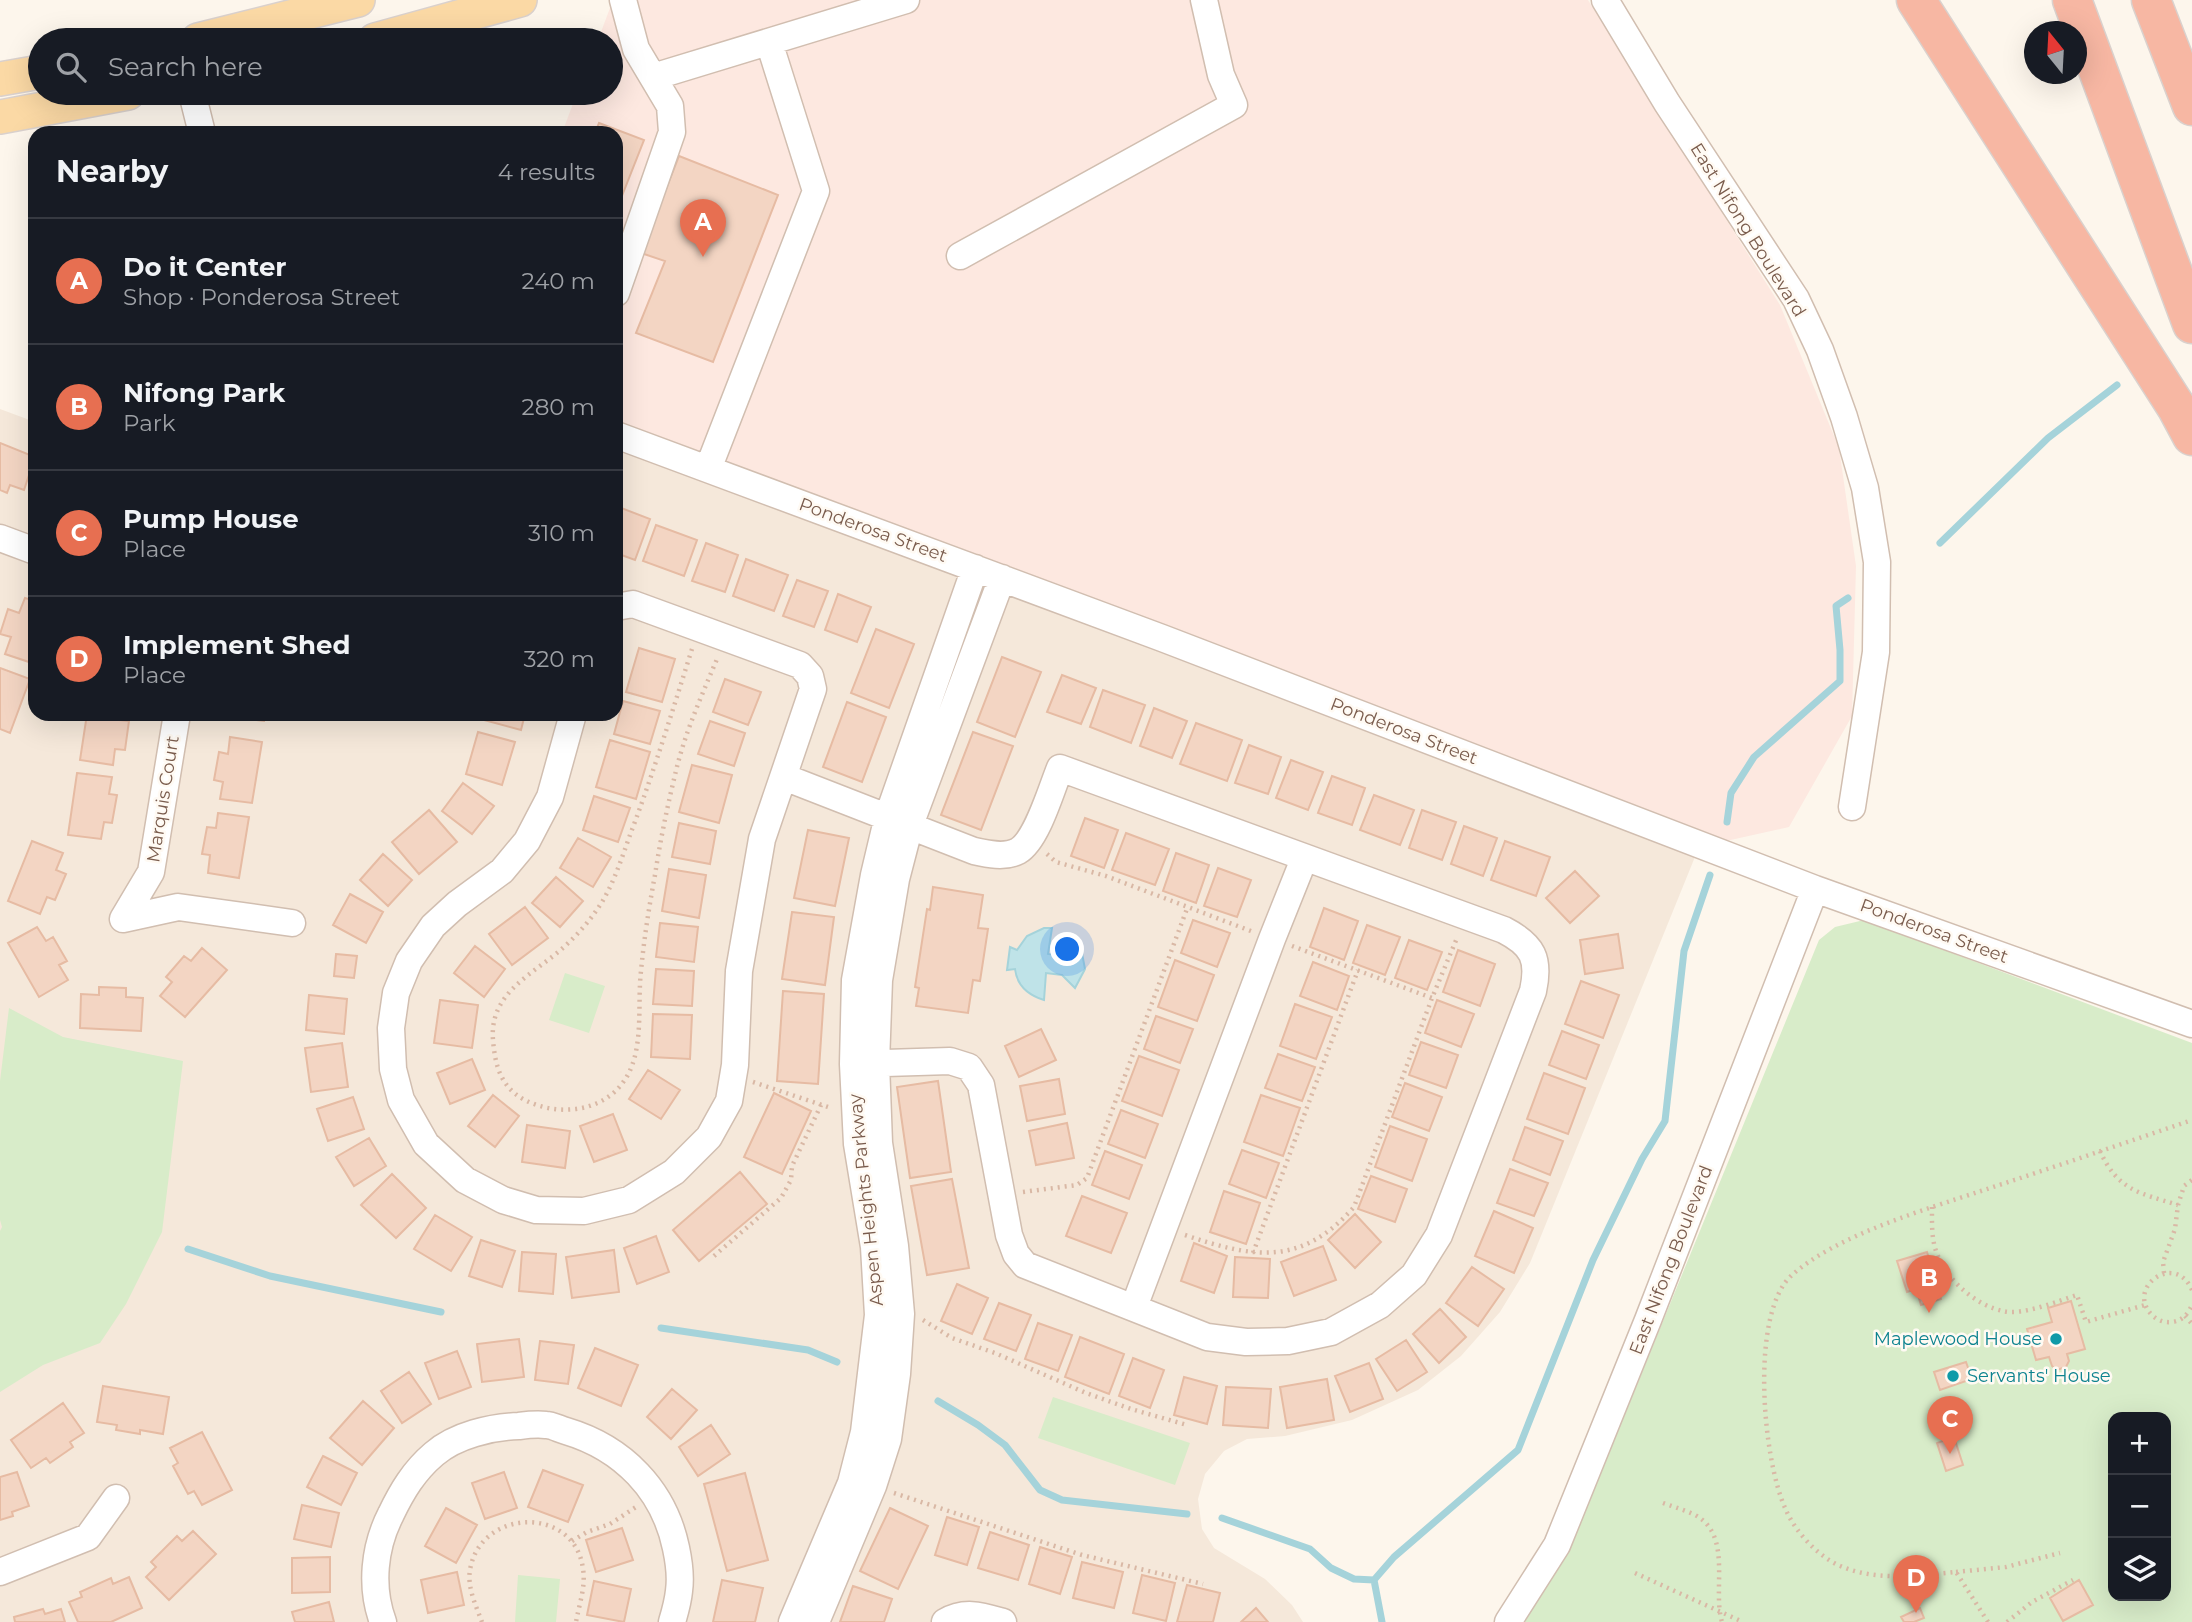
<!DOCTYPE html>
<html lang="en">
<head>
<meta charset="utf-8">
<style>
	:root { --surface:#171b24; --page:#20242c; --text:#f1f3f6; --muted:#9ea1a6; --line:#363941; --accent:#e76f51 }
	body { margin:0; font-family:Montserrat,sans-serif; background:var(--page); color:var(--text) }
	.controls { position:absolute; right:21px; bottom:21px; display:grid; overflow:hidden; border-radius:14px; box-shadow:0 7px 28px #0002 }
	.controls button { width:63px; height:63px; display:grid; place-items:center; padding:0; border:0; border-bottom:2px solid var(--line); background:var(--surface); color:var(--text); font:35px sans-serif }
	.compass { position:absolute; left:2024px; top:21px; width:63px; height:63px; border-radius:50%; background:var(--surface); box-shadow:0 7px 28px #0002; rotate:342deg }
	.you { position:absolute; left:1068px; top:950px; width:24px; height:24px; margin:-18px; border:5px solid #fff; border-radius:50%; background:#1a73e8; box-shadow:0 0 0 10px #1a73e833 }
	.badge { display:grid; place-items:center; width:46px; height:46px; border-radius:50%; background:var(--accent); color:#fff; font-size:23px; font-weight:700 }
	.pin { position:absolute; translate:-50% -58px; filter:drop-shadow(0 2px 4px #0008) }
	.pin::after { content:''; position:absolute; top:37px; width:24px; height:21px; background:inherit; clip-path:polygon(0 0,100% 0,50% 100%) }
	.list { margin:0; padding:0; list-style:none }
	h2 { display:flex; justify-content:space-between; align-items:center; height:91px; margin:0; padding:0 28px; font-size:30px }
	h2 small { font-size:23px; font-weight:400; color:var(--muted) }
	.list li { display:grid; grid-template-columns:46px 1fr auto; gap:21px; align-items:center; box-sizing:border-box; height:126px; padding:0 28px; border-top:2px solid var(--line) }
	.list b { display:block; font-size:26px; white-space:nowrap }
	.list p { margin:0; font-size:23px; white-space:nowrap; color:var(--muted) }
	.list em { font-size:23px; font-style:normal; color:var(--muted) }
	.icon { flex:none; width:38px; height:38px; fill:none; stroke:currentColor; stroke-width:2; stroke-linecap:round; stroke-linejoin:round }
	.map { position:relative; flex:none; width:2192px; height:1622px; overflow:hidden }
	.search { position:absolute; background:var(--surface); box-shadow:0 7px 28px #0002; left:28px; top:28px; width:595px; height:77px; display:flex; align-items:center; gap:18px; box-sizing:border-box; padding:0 24px; border-radius:38px; color:var(--muted); font-size:26px }
	.panel { position:absolute; background:var(--surface); box-shadow:0 7px 28px #0002; left:28px; top:126px; width:595px; height:595px; border-radius:21px }
	.map>svg:first-child { display:block }
	.residential { fill:#f5e8da }
	.commercial { fill:#fde8e0 }
	.green { fill:#d8ecc9; fill-rule:evenodd }
	.water { fill:#bfe3e8; stroke:#a5d3da; stroke-width:2 }
	.lines { fill:none; stroke-linecap:round; stroke-linejoin:round }
	.stream { stroke:#a5d3da; stroke-width:7 }
	.building { fill:#f3d5c3; stroke:#e6bba3; stroke-width:2 }
	.minor-casing { stroke:#d1beb0; stroke-width:29 }
	.major-casing { stroke:#dad1cd; stroke-width:36 }
	.highway-casing { stroke:#dad1cd; stroke-width:41 }
	.path { stroke:#d9b8a5; stroke-width:4.5; stroke-dasharray:2 5; stroke-linecap:butt }
	.minor { stroke:#fff; stroke-width:26 }
	.major { stroke:#fbd9a5; stroke-width:33 }
	.highway { stroke:#f7b7a3; stroke-width:38 }
	.culture-dot { fill:#0f9aa8; stroke:#fffaf3; stroke-width:2.5 }
	.labels { text-anchor:middle; stroke-width:5; stroke-linejoin:round; paint-order:stroke }
	.street-label { font-size:18px; fill:#7a5c4d; stroke:#fffaf3 }
	.culture-label { font-size:18px; fill:#0d838f; stroke:#fffaf3; text-anchor:end }
</style>
</head>
<body>
<div class="map">
<svg width="2192" height="1622" viewBox="0 0 2192 1622">
	<rect width="100%" height="100%" fill="#fdf6ec"/>
	<path class="residential" d="M0,409l35,13v292h581v-277l1083,410 -169,416 -30,49 -39,44 -43,34 -66,30 -67,16 -38,3 -23,12 -19,23 -7,25 4,30 12,19 51,31 27,26 11,17h-1303z"/>
	<path class="commercial" d="M613,0h975l192,305 59,143 17,118 -4,150 -63,111 -90,20 -1083,-410v-304h-54l15,-40h34v-53h-13z"/>
	<path class="green" d="M1864,920l328,123v579h-667l57,-103 237,-579 16,-13zM2113,1417h53v179h-53z
		M565,973l40,13 -16,47 -40,-13z
		M9,1008l54,29 120,24 -21,171 -36,72 -26,39 -57,22 -43,27v-161l2,-4 -2,-7v-139z
		M1053,1397l137,46 -15,42 -137,-47z
		M518,1575l42,4 -4,43h-41z"/>
	<path class="water" d="M1044,928h8l-4,26 15,2 18,-8 4,21 -10,19 -13,-13 -16,-2 -2,27c-16,-5 -27,-14 -29,-31l-8,1 3,-23 7,3 10,-14z"/>
	<g class="lines">
		<path class="stream" d="M1940,543l108,-105 69,-53
			M1727,822l4,-29 23,-36 86,-76v-31l-4,-44 12,-8
			M188,1249l82,27 171,36
			M661,1328l147,22 29,12
			M938,1401l40,24 27,20 35,45 22,10 125,14
			M1222,1518l88,31 21,19 23,11 20,1
			M1382,1622l-8,-42 20,-23 124,-107 75,-190 49,-101 23,-38 19,-170 26,-76"/>
	</g>
	<path class="building" d="M599,123l45,17 -28,71v-78h-21z
		M679,156l99,39 -65,167 -77,-29 29,-72 -24,-8z
		M0,443l35,14 -11,33 -14,-5 -3,8 -7,-3z
		M616,506l34,13 -15,41 -19,-7z
		M656,525l41,15 -13,36 -41,-15z
		M706,543l32,12 -13,37 -33,-11z
		M746,559l42,16 -14,36 -41,-15z
		M797,580l31,11 -14,36 -31,-11z
		M838,594l33,13 -14,35 -32,-12z
		M25,598l10,3v63l-30,-10 6,-17 -11,-3 8,-25 11,4z
		M876,629l38,15 -25,64 -38,-15z
		M639,648l36,11 -13,43 -36,-10z
		M1002,657l39,15 -26,65 -38,-15z
		M0,668l30,11 -20,54 -10,-4z
		M1062,675l34,13 -15,36 -34,-12z
		M725,679l36,13 -13,33 -35,-13z
		M1103,690l42,15 -14,38 -41,-16z
		M623,701l37,10 -10,33 -36,-10z
		M847,702l39,15 -24,65 -39,-15z
		M1154,708l33,13 -15,37 -32,-12z
		M87,714h34l-1,6 9,1 -4,29 -10,-1 -2,16 -33,-5z
		M232,714h33l-1,7 -32,-4z
		M485,714h40l-4,16 -37,-10z
		M710,721l35,12 -11,33 -36,-12z
		M1196,723l46,17 -15,41 -47,-17z
		M478,732l37,10 -13,43 -36,-11z
		M973,732l40,14 -32,84 -40,-15z
		M230,737l32,5 -10,61 -32,-4 3,-17 -9,-2 5,-28 9,2z
		M610,740l40,12 -14,47 -40,-12z
		M1249,745l32,12 -13,37 -33,-11z
		M1291,760l32,12 -15,38 -32,-12z
		M692,765l40,10 -13,48 -40,-11z
		M77,773l35,4 -3,17 8,1 -5,28 -8,-1 -3,17 -33,-4z
		M1332,776l33,12 -13,37 -34,-12z
		M463,783l31,23 -22,28 -30,-23z
		M1374,795l40,15 -14,35 -40,-15z
		M594,796l36,12 -12,34 -35,-12z
		M429,810l28,32 -38,32 -27,-32z
		M1422,810l34,12 -14,38 -33,-12z
		M218,813l31,4 -10,61 -31,-5 2,-18 -8,-1 5,-27 9,1z
		M1085,818l33,12 -14,38 -33,-12z
		M679,823l37,8 -6,33 -38,-7z
		M1464,826l33,12 -14,38 -32,-12z
		M808,830l41,8 -14,68 -41,-8z
		M1126,833l43,16 -14,36 -43,-15z
		M578,838l33,19 -18,30 -33,-19z
		M32,841l31,12 -7,17 10,4 -11,26 -8,-3 -7,17 -32,-13z
		M1505,841l45,16 -14,39 -45,-16z
		M1176,853l33,12 -13,38 -33,-12z
		M383,854l29,26 -24,26 -28,-26z
		M1218,868l33,12 -14,37 -33,-11z
		M669,869l37,6 -7,43 -37,-7z
		M1575,871l24,25 -29,27 -24,-25z
		M556,877l27,24 -23,26 -28,-24z
		M933,887l50,8 -5,33 10,1 -8,52 -7,-1 -5,33 -52,-7 3,-18 -4,-1 12,-78 3,1z
		M350,894l33,18 -17,31 -33,-18z
		M525,907l23,31 -36,27 -23,-31z
		M1324,908l34,13 -14,39 -34,-13z
		M792,912l42,5 -9,68 -43,-6z
		M1193,920l37,13 -13,34 -36,-14z
		M660,923l38,4 -4,35 -38,-5z
		M1367,925l33,12 -15,38 -32,-12z
		M37,927l9,14 7,-4 14,24 -8,4 9,15 -29,17 -31,-54z
		M1618,934l5,34 -38,6 -5,-34z
		M1409,940l33,12 -15,38 -32,-12z
		M475,946l30,23 -21,28 -30,-24z
		M202,948l25,22 -42,47 -25,-21 12,-14 -6,-5 18,-21 7,5z
		M1458,950l37,14 -15,42 -37,-14z
		M336,954l21,2 -3,22 -20,-2z
		M1175,960l39,15 -17,46 -39,-14z
		M1313,962l36,14 -12,34 -37,-14z
		M656,969l38,2 -2,35 -39,-2z
		M1581,981l38,14 -16,43 -38,-14z
		M99,987l27,1v9l17,1 -2,33 -61,-3 1,-34 18,1z
		M783,991l41,3 -6,90 -41,-3z
		M309,995l38,4 -3,35 -38,-4z
		M440,1000l38,5 -6,43 -38,-5z
		M1437,1000l37,14 -13,33 -36,-14z
		M1295,1004l37,13 -16,42 -36,-13z
		M653,1014l39,1 -2,44 -39,-2z
		M1156,1016l37,13 -13,34 -36,-14z
		M1041,1029l15,31 -37,17 -14,-31z
		M1562,1031l37,14 -13,34 -37,-14z
		M1421,1042l37,13 -12,33 -37,-13z
		M342,1043l6,44 -37,5 -6,-44z
		M1278,1054l37,13 -13,34 -37,-13z
		M1139,1056l40,14 -17,46 -40,-15z
		M472,1059l13,31 -35,14 -13,-31z
		M648,1070l32,20 -19,29 -32,-20z
		M1544,1073l41,15 -17,46 -41,-15z
		M1059,1079l6,35 -38,7 -7,-35z
		M938,1081l13,91 -41,6 -13,-91z
		M1405,1083l37,14 -13,34 -37,-14z
		M774,1093l37,18 -29,63 -38,-17z
		M493,1095l26,21 -24,31 -27,-21z
		M1261,1095l39,13 -17,48 -39,-14z
		M353,1097l11,32 -36,12 -11,-32z
		M1121,1110l37,14 -13,34 -37,-14z
		M613,1114l14,36 -33,12 -14,-36z
		M1067,1123l7,35 -38,7 -7,-34z
		M527,1125l43,6 -5,37 -43,-6z
		M1390,1126l37,13 -15,42 -37,-14z
		M1525,1127l38,14 -13,34 -37,-15z
		M369,1138l17,28 -32,20 -18,-29z
		M1242,1150l37,13 -13,35 -37,-14z
		M1105,1151l37,14 -13,34 -37,-14z
		M1510,1169l38,14 -14,33 -37,-13z
		M740,1172l27,32 -68,57 -26,-31z
		M392,1174l34,34 -30,30 -35,-33z
		M1371,1176l36,13 -12,33 -37,-13z
		M952,1179l17,89 -42,7 -16,-89z
		M1224,1191l36,12 -14,41 -36,-12z
		M1082,1196l45,17 -16,40 -45,-17z
		M1494,1211l39,17 -19,45 -39,-17z
		M1355,1214l26,28 -26,26 -27,-28z
		M435,1215l37,22 -21,34 -37,-22z
		M656,1236l13,36 -32,12 -13,-36z
		M481,1240l34,11 -13,36 -33,-11z
		M1194,1243l33,13 -13,37 -33,-12z
		M1323,1246l13,34 -42,16 -13,-34z
		M614,1250l5,42 -47,6 -6,-41z
		M522,1252l34,2 -3,40 -34,-3z
		M1927,1252l14,47 -20,6 -5,-16 -9,3 -10,-31z
		M1235,1257l35,2 -2,39 -35,-1z
		M1472,1267l32,22 -26,37 -32,-23z
		M957,1284l31,14 -16,36 -31,-13z
		M2071,1301l14,48 -18,5 2,7 -3,6 -9,3 -5,-4 -3,-9 -13,3 -9,-31 25,-7 -4,-14z
		M999,1303l32,12 -15,36 -32,-12z
		M1440,1309l26,28 -27,26 -26,-29z
		M1038,1323l34,12 -14,36 -33,-12z
		M1080,1337l44,17 -15,40 -44,-17z
		M519,1339l5,38 -42,5 -5,-38z
		M1406,1340l21,32 -30,19 -21,-32z
		M540,1341l34,4 -6,39 -33,-4z
		M595,1348l43,17 -17,41 -43,-18z
		M457,1351l14,36 -32,12 -14,-36z
		M1133,1358l31,12 -14,38 -31,-12z
		M1966,1362l6,17 -32,11 -6,-18z
		M1369,1363l14,36 -33,13 -15,-36z
		M409,1372l22,32 -29,19 -21,-32z
		M1184,1377l33,9 -10,38 -33,-9z
		M1327,1379l7,41 -47,8 -7,-41z
		M103,1386l66,11 -6,37 -23,-4v4l-24,-4 1,-5 -20,-3z
		M1226,1387l45,2 -3,39 -45,-3z
		M672,1389l25,21 -26,29 -24,-22z
		M363,1401l31,27 -32,37 -32,-27z
		M63,1403l21,30 -14,9 3,5 -23,16 -4,-5 -15,10 -20,-28z
		M711,1425l19,29 -32,22 -19,-29z
		M202,1432l30,58 -30,15 -8,-14 -6,3 -15,-28 5,-3 -8,-15z
		M1954,1437l9,28 -17,6 -9,-28z
		M323,1456l34,17 -16,32 -34,-18z
		M543,1470l40,15 -15,37 -40,-15z
		M17,1472l12,34 -17,6 1,4 -13,4v-43z
		M504,1472l13,36 -32,11 -13,-36z
		M745,1473l23,87 -41,11 -23,-87z
		M302,1505l37,8 -8,34 -37,-8z
		M446,1508l31,17 -21,38 -31,-17z
		M890,1508l38,18 -30,63 -38,-18z
		M947,1517l32,10 -12,38 -32,-10z
		M622,1528l11,32 -37,12 -10,-32z
		M193,1531l23,23 -47,46 -23,-23 10,-10 -5,-5 26,-26 5,5z
		M990,1532l39,13 -11,35 -40,-12z
		M1040,1547l32,10 -12,37 -31,-10z
		M330,1557v35l-38,1v-35z
		M1082,1562l41,10 -9,36 -41,-10z
		M457,1572l7,33 -36,8 -7,-33z
		M1142,1575l33,8 -9,38 -33,-8z
		M129,1577l13,31 -31,14h-33l-9,-20 13,-5 -2,-5 31,-14 2,6z
		M722,1580l41,8 -8,34h-42z
		M2079,1580l14,25 -30,16 -13,-23z
		M594,1581l37,8 -7,33 -37,-7z
		M1187,1585l33,8 -7,29h-36z
		M853,1586l39,13 -8,23h-44z
		M329,1602l5,20h-39l-3,-10z
		M1256,1608l12,14h-27z
		M1920,1608l4,10 -10,4h-10l-3,-5z
		M43,1609l2,5 16,-5 4,13h-50l-1,-5z"/>
	<g class="lines">
		<defs>
			<path id="minor" d="M1605,0l62,103 129,196 24,51 24,67 21,71 12,74 -1,90 -24,155
				M653,77l253,-77
				M192,93l10,40
				M960,256l274,-151 -13,-30 -17,-75
				M616,293l56,-161 -2,-26 -34,-57 -13,-49
				M616,435l546,203 653,251 377,135
				M708,469l108,-278 -47,-149
				M0,538l35,13
				M573,714l-23,83 -23,44 -25,30 -45,33 -24,22 -24,35 -13,32 -5,35 2,41 8,31 25,44 39,36 38,20 33,10 48,1 45,-11 45,-28 35,-35 20,-36 6,-36 4,-94 23,-132 51,-150 -3,-13 -10,-11 -167,-61 -17,3
				M784,777l190,74c13,3 31,7 44,0 19,-11 33,-61 42,-83l444,162c29,15 36,29 29,61l-94,244 -25,40 -34,30 -49,27 -43,9 -42,1 -39,-5 -182,-72 -9,-11 -7,-19 -28,-150 -12,-18 -19,-6 -97,3
				M123,919l28,-47 26,-158
				M123,919l55,-12 114,16
				M1134,1307l138,-368 32,-80
				M0,1572l88,-35 28,-39
				M383,1622c-13,-35 -9,-75 8,-108 11,-23 23,-43 43,-60 22,-19 57,-27 85,-28 8,-1 18,-2 27,-1 6,0 13,4 20,6 57,17 98,59 110,117 3,14 5,29 3,43 -1,10 -4,21 -7,31
				M792,1622l59,-139 13,-51 14,-117 -4,-68 -17,-103 -4,-80 2,-84 19,-105 14,-59 87,-248
				M816,1622l57,-136 15,-47 9,-65 4,-60 -6,-68 -16,-103 -3,-80 3,-83 17,-101 14,-54 92,-247
				M945,1622c20,-12 37,-6 58,0
				M1508,1622l49,-77 91,-225 167,-431"/>
			<path id="major" d="M198,40l160,-40
				M375,40l145,-40
				M0,79l40,-7
				M0,117l128,-24"/>
			<path id="highway" d="M1916,0l261,408 15,28
				M2072,0l120,324
				M2151,0l41,106"/>
		</defs>
		<use href="#minor" class="minor-casing"/>
		<use href="#major" class="major-casing"/>
		<use href="#highway" class="highway-casing"/>
		<path class="path" d="M692,649c-19,60 -37,119 -59,178 -11,29 -19,59 -37,84 -9,13 -20,25 -32,36 -30,27 -75,45 -71,93 2,24 7,46 30,59 33,18 79,14 101,-18 21,-30 13,-76 17,-110 3,-32 8,-64 14,-96 5,-33 12,-67 20,-100 9,-40 26,-78 42,-116
			M1047,854l9,8 50,14 145,55
			M1292,946l140,52
			M753,1082l78,26
			M2100,1151c18,40 40,42 78,54
			M1023,1192l54,-7 10,-7 101,-272
			M1932,1207c0,16 -1,34 6,49 10,25 39,50 65,55 19,5 55,-10 74,-16l9,27 59,-17
			M1185,1235c68,23 116,32 169,-28l78,-209 25,-60
			M1253,1253l105,-283
			M714,1256l67,-58 10,-18 1,-14 29,-61
			M2164,1273l-1,-11 12,-33 3,-24 6,-19 8,-6
			M2192,1290c-17,-39 -67,-2 -40,25 5,5 12,8 20,7 10,-1 16,-8 20,-17
			M2185,1316l7,8
			M923,1320l29,18 43,15 91,40 45,16 56,16
			M894,1493l188,62 121,29
			M1663,1503c11,4 22,7 32,12 38,20 17,75 27,107
			M572,1541l15,-9 23,-8 26,-17
			M1956,1572l50,-5 54,-14
			M1635,1573l108,49
			M482,1622c-6,-16 -15,-35 -12,-52 10,-62 105,-65 113,-1 3,17 -4,36 -7,53
			M1988,1622l-32,-50c-40,4 -83,10 -120,-8 -21,-11 -41,-33 -50,-54 -23,-48 -37,-197 6,-235 45,-40 132,-65 189,-84 70,-23 141,-47 211,-71
			M2007,1622l25,-20 41,-22"/>
		<use href="#minor" class="minor"/>
		<use href="#major" class="major"/>
		<use href="#highway" class="highway"/>
	</g>
	<g class="culture-dot">
		<circle cx="2056" cy="1339" r="7"/>
		<circle cx="1953" cy="1376" r="7"/>
	</g>
	<g class="labels">
		<g class="street-label">
			<text transform="translate(1748 230) rotate(58)" y="6">East Nifong Boulevard</text>
			<text transform="translate(873 530) rotate(20)" y="6">Ponderosa Street</text>
			<text transform="translate(1404 731) rotate(21)" y="6">Ponderosa Street</text>
			<text transform="translate(163 799) rotate(-81)" y="6">Marquis Court</text>
			<text transform="translate(1934 931) rotate(20)" y="6">Ponderosa Street</text>
			<text transform="translate(866 1200) rotate(-96)" y="6">Aspen Heights Parkway</text>
			<text transform="translate(1671 1260) rotate(-69)" y="6">East Nifong Boulevard</text>
		</g>
		<g class="culture-label">
			<text x="2042" y="1345">Maplewood House</text>
			<text x="1967" y="1382" text-anchor="start">Servants' House</text>
		</g>
	</g>
</svg>
<div class="controls">
<button>+</button>
<button>−</button>
<button><svg class="icon" aria-label="layers" viewBox="0 0 24 24"><path d="M12 4l9 5-9 5-9-5zM3 14l9 5 9-5"/></svg></button>
</div>
<svg class="compass" viewBox="-18 -18 36 36"><path d="M0-13l5 13h-10z" fill="#e53935"/><path d="M0 13l5-13h-10z" fill="#9ea1a6"/></svg>
<div class="you"></div>
<div class="pin badge" style="left:703px;top:257px">A</div>
<div class="pin badge" style="left:1929px;top:1313px">B</div>
<div class="pin badge" style="left:1950px;top:1454px">C</div>
<div class="pin badge" style="left:1916px;top:1613px">D</div>
<div class="search"><svg class="icon" aria-label="search" viewBox="0 0 24 24"><circle cx="10" cy="10" r="6"/><path d="M15 15l6 6"/></svg>Search here</div>
<section class="panel">
<h2>Nearby<small>4 results</small></h2>
<ul class="list">
<li><span class="badge">A</span><div><b>Do it Center</b><p>Shop · Ponderosa Street</p></div><em>240 m</em></li>
<li><span class="badge">B</span><div><b>Nifong Park</b><p>Park</p></div><em>280 m</em></li>
<li><span class="badge">C</span><div><b>Pump House</b><p>Place</p></div><em>310 m</em></li>
<li><span class="badge">D</span><div><b>Implement Shed</b><p>Place</p></div><em>320 m</em></li>
</ul>
</section>
</div>
</body>
</html>
